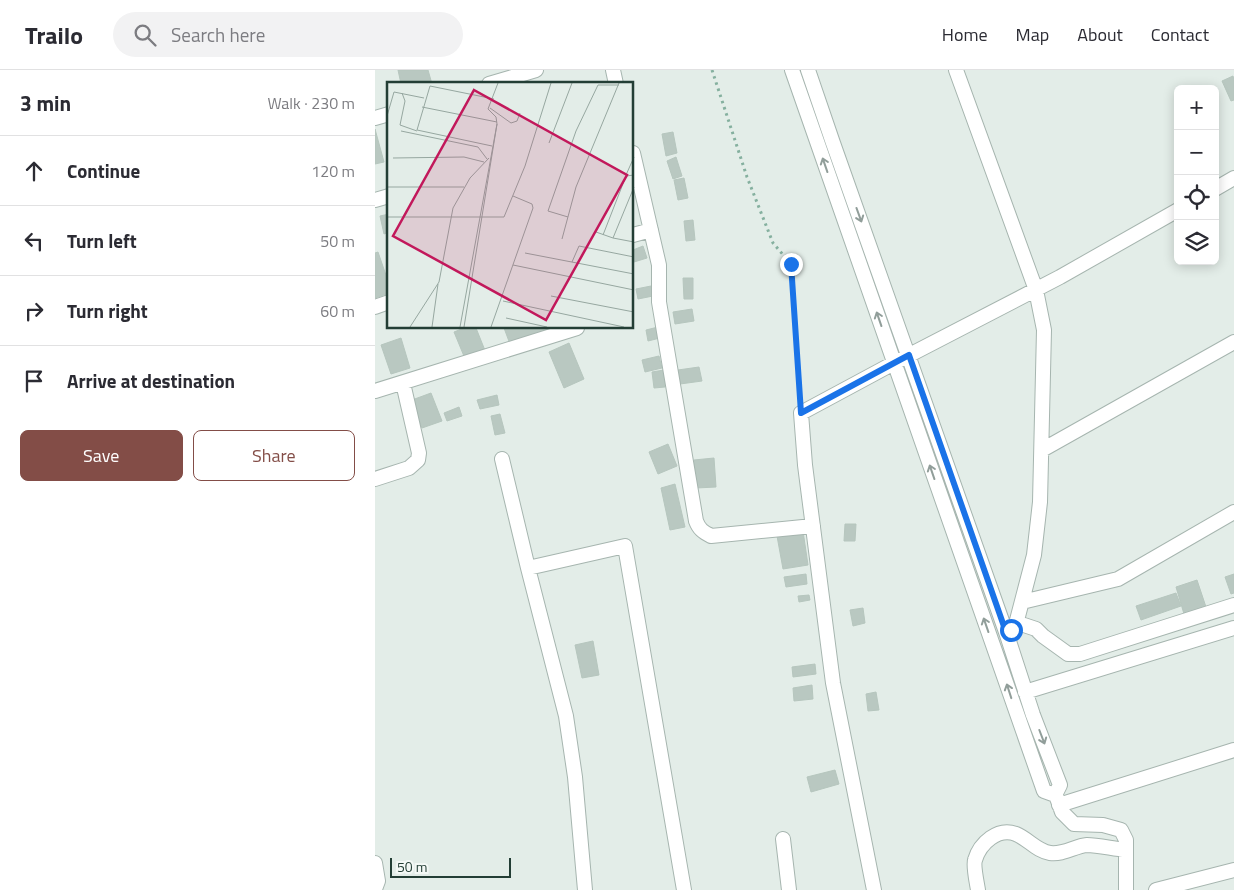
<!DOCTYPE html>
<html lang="en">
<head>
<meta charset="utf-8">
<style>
	:root { --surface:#fff; --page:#f2f2f3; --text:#2b2b33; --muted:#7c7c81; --line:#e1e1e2; --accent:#834d47 }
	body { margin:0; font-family:"Titillium Web",sans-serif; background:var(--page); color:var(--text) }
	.controls { position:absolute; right:15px; top:15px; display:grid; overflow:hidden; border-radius:8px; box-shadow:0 2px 12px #0003 }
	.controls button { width:45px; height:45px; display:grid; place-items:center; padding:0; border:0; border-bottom:1px solid var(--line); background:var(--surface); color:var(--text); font:25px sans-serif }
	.scale { position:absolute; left:15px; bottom:12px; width:121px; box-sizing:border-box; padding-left:5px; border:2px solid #233e35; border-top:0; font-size:14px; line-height:18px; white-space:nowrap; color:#233e35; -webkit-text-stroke:4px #f4f9f6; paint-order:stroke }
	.stop { position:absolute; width:15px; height:15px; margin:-11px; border:4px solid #1a73e8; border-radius:50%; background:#fff }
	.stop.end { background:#1a73e8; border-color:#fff; box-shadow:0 1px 5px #0008 }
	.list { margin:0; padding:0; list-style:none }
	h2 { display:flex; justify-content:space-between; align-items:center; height:65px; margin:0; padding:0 20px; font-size:21px }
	h2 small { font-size:16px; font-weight:400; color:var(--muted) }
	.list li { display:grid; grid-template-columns:32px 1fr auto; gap:15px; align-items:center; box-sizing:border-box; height:70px; padding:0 20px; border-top:1px solid var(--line) }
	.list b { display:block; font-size:19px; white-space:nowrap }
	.list em { font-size:16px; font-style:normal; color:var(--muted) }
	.actions { display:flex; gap:10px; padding:15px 20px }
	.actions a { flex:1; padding:11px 0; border:1px solid var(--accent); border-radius:8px; text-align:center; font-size:18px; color:var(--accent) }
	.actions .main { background:var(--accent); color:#fff }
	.icon { flex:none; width:28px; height:28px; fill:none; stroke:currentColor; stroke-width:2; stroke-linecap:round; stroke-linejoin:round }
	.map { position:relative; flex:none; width:859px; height:820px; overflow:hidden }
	header { display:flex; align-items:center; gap:30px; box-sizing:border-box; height:70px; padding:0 25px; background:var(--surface); border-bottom:1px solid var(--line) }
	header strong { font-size:24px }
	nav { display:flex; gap:28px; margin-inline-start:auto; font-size:18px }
	.search { width:350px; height:45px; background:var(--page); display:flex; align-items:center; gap:12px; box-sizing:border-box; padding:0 18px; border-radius:28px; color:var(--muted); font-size:19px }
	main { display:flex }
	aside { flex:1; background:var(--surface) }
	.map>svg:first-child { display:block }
	.building { fill:#b9c8c1; stroke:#b6c6be }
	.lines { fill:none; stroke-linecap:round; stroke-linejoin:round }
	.street-casing { stroke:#a6b5af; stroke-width:16 }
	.path { stroke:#85b09f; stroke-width:3; stroke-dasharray:2.5 4; stroke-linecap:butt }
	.street { stroke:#fff; stroke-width:14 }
	.oneway { stroke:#919e9a }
	.route { stroke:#1a73e8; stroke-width:6 }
	.inset-road { fill:none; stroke:#96a7a0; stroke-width:1 }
	.view { fill:#c2185b; fill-opacity:0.15; stroke:#c2185b; stroke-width:2.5 }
	.inset-edge { fill:none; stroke:#233e35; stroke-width:2.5 }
</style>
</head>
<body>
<header>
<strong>Trailo</strong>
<div class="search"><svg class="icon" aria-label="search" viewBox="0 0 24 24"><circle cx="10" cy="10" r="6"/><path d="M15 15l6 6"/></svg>Search here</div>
<nav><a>Home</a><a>Map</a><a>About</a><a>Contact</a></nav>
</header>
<main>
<aside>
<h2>3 min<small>Walk · 230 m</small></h2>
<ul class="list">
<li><svg class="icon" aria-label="ahead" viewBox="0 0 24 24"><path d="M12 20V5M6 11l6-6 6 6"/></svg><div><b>Continue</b></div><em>120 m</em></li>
<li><svg class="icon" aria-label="left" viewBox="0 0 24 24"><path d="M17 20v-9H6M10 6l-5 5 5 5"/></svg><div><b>Turn left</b></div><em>50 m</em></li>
<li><svg class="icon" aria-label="right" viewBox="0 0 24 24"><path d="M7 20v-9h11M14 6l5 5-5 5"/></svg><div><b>Turn right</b></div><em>60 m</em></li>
<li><svg class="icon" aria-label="arrive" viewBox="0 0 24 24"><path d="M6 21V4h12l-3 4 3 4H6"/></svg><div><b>Arrive at destination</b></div></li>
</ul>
<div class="actions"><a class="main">Save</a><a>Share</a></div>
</aside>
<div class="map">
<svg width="859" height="820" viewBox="0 0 859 820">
	<rect width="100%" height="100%" fill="#e3ede8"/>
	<path class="building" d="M23,0h30l4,14h-31z
		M858,6l1,4v20l-3,1 -9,-20z
		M0,59l9,33 -9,2z
		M298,62l4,21 -11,3 -4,-22z
		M301,87l6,19 -9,3 -6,-18z
		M309,108l4,20 -10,2 -4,-20z
		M14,144v18l-5,2 -4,-18z
		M318,150l2,20 -9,1 -2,-20z
		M268,176l4,12 -13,4 -1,-12z
		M3,182l11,32v9l-14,5v-45z
		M308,208h10v21h-9z
		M276,216l2,10 -15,3 -2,-10z
		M317,239l2,12 -19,3 -2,-12z
		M283,257l2,11 -12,3 -2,-11z
		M89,258h12l10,25 -20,8 -12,-29z
		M129,258h53l-47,16z
		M26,268l9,30 -19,6 -10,-29z
		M194,273l15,36 -20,9 -15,-36z
		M284,286l3,12 -17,4 -3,-12z
		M324,297l3,14 -22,3 -2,-14z
		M289,300l1,17 -11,1 -2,-16z
		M56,323l11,28 -20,7 -10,-28z
		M122,325l2,10 -19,4 -3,-9z
		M84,337l3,9 -15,5 -3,-8z
		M125,344l5,19 -10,2 -4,-19z
		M293,374l9,22 -19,8 -9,-22z
		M339,388l2,29 -20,1 -2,-28z
		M300,414l10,43 -15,3 -9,-42z
		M470,454h11l-1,17h-11z
		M428,461l5,34 -25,4 -6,-33z
		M431,504l1,10 -21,3 -2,-10z
		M859,504v19l-3,1 -6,-17z
		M822,510l9,27 -22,7 -8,-27z
		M801,523l5,13 -40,14 -5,-14z
		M434,525l1,5 -11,2 -1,-6z
		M488,538l2,15 -12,3 -3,-16z
		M218,571l6,34 -17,3 -7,-33z
		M440,594l1,10 -23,3 -1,-10z
		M437,615l1,14 -19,2 -1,-13z
		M501,622l3,18 -11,1 -2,-17z
		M460,700l4,14 -28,8 -4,-15z"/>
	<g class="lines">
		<defs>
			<path id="street" d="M238,0l3,14
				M417,0l252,721 11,4 5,-10 -27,-70 -26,-80 -174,-492 -25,-73
				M581,0l80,220 8,40 -4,172 -6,53 -18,69 -9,11
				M114,14l47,-14
				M0,48l14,-4
				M258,83l26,112v37l37,219c3,8 7,11 15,15l102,-10
				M840,119l19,-11
				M0,130l14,-4
				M258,165l18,-5
				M0,237l14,-5
				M0,321l202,-63
				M667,380l192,-108
				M127,389l26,109 38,148 9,61 10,113
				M0,409l34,-11 9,-8 1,-7 -16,-70
				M153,498l97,-22 59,344
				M647,532l96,-23 116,-67
				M641,554l8,1 12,4 7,7 25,18h12l154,-49
				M650,622l209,-64
				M682,728l5,14 12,12 29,1 18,5 5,10v50
				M684,735l175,-55
				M408,769l6,51
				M0,793l3,18 -3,8
				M499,820l-41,-207 -28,-218 -4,-52 93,-50 166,-86 118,-67
				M603,820c-1,-7 -5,-24 -3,-30 5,-17 23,-33 41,-26 12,5 21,17 34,19 13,2 25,-7 37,-8 11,0 27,4 39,5
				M781,820l78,-20"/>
		</defs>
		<use href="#street" class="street-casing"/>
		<path class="path" d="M337,0l35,107 26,66 18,21 9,133"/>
		<use href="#street" class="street"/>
	</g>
	<defs><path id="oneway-shaft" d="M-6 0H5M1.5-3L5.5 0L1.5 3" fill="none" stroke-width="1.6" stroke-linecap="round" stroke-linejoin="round" transform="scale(1.25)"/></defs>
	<g class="oneway">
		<use href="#oneway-shaft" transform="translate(450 95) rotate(-109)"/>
		<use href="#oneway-shaft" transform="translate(484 145) rotate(70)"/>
		<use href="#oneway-shaft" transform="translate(504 249) rotate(-109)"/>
		<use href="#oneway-shaft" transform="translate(557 402) rotate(-109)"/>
		<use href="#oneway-shaft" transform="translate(611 555) rotate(-109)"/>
		<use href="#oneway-shaft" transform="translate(634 621) rotate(-108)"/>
		<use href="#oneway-shaft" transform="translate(667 667) rotate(69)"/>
	</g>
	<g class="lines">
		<path class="route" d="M416,194l10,149 108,-58 98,280 4,-5"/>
	</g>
	<g transform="translate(12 12)">
		<rect width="246" height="246" fill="#e3ede8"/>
		<path class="inset-road" d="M15,11l3,8 -5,24 17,6M35,25l75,15M103,26l21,15 6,-2 3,-8M0,34l7,-24 30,6M110,42l-1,-7 -8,-8 10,-26M14,49l77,16 9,12M162,61l23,-60M105,64l-75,-16 13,-44 64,13M6,76l71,-1 20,5M239,93l8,-18M0,105h77M247,105l-21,51 21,4M0,135h117l21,-51 26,-83M181,135l-20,-6 28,-80 22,-46h21M209,150l17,6M216,153l23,-59 8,-1M175,157l14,-52 43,-104M138,171l109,21M185,180l7,-16 55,11M126,183l121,25M164,214l83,16M116,219l121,26M119,236l41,9M23,245l29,-45 14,-74 17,-30 19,-20M45,245l6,-43M73,245l37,-203 -33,203M104,245l42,-119 -1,-4 -19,-8"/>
		<path class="view" d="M87,8l153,85 -81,145 -153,-84z"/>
		<rect width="246" height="246" class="inset-edge"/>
	</g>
</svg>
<div class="controls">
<button>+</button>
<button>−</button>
<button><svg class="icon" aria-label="locate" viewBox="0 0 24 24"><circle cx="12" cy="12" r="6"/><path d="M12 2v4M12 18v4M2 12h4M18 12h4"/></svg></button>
<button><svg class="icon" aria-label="layers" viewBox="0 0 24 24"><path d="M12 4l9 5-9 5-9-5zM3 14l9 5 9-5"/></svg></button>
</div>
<div class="scale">50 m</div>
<div class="stop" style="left:636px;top:560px"></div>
<div class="stop end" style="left:416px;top:194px"></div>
</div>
</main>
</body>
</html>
